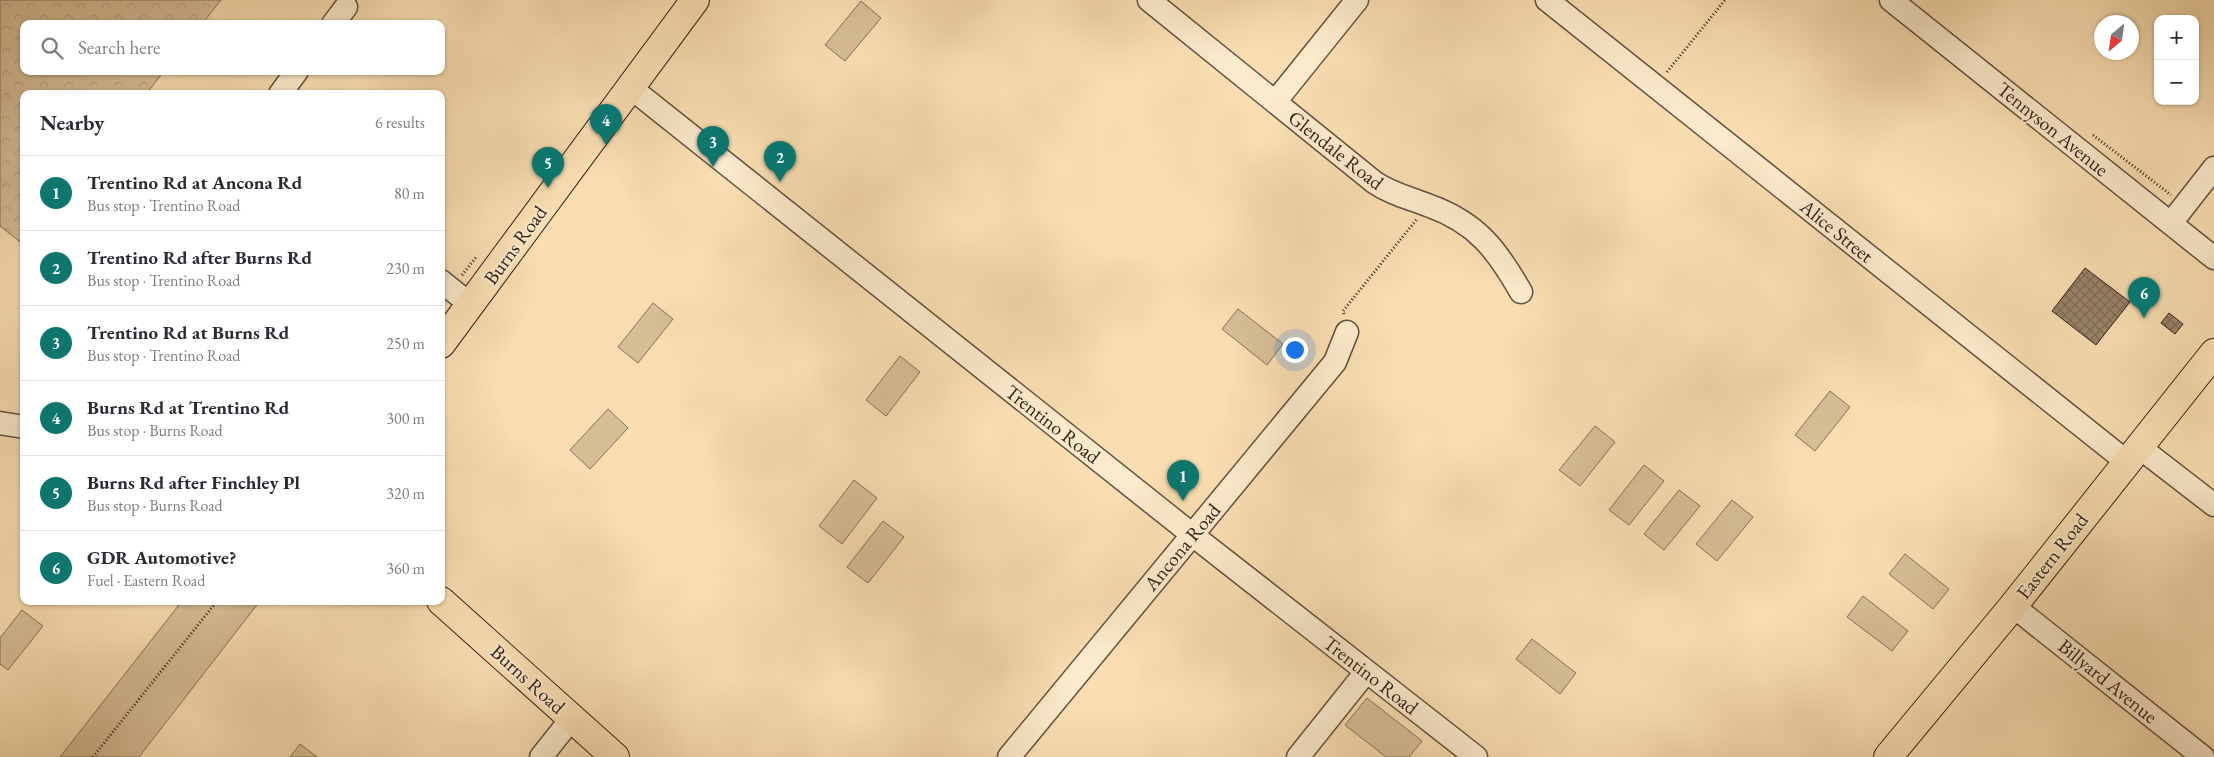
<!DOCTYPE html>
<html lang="en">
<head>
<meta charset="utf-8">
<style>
	:root { --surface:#fff; --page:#f7f7f7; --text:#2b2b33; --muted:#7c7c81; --line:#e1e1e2; --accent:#0f766e }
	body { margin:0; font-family:"EB Garamond",serif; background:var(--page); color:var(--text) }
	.controls { position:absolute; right:15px; top:15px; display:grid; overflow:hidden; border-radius:10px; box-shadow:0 1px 4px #0004 }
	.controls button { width:45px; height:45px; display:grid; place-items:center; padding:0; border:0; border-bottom:1px solid var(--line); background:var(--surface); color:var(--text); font:25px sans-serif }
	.compass { position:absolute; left:2094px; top:15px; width:45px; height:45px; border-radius:50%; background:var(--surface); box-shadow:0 1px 4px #0004; rotate:209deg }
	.you { position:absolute; left:1294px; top:349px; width:18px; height:18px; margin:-12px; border:4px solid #fff; border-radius:50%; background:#1a73e8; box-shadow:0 0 0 8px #1a73e833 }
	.badge { display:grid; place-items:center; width:32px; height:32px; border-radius:50%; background:var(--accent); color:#fff; font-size:16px; font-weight:700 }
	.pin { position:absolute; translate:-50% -41px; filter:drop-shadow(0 1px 2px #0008) }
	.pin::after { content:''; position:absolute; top:26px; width:18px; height:15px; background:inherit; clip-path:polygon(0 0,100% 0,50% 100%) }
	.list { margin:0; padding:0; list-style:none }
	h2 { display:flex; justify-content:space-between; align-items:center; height:65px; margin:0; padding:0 20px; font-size:21px }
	h2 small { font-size:16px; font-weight:400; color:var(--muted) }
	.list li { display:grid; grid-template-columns:32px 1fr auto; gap:15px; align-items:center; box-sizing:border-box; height:75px; padding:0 20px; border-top:1px solid var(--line) }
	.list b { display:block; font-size:19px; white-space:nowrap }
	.list p { margin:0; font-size:16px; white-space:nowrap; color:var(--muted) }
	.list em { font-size:16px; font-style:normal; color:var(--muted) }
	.icon { flex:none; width:28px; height:28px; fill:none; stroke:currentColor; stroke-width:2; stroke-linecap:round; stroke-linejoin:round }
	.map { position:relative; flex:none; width:2214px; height:757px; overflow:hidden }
	.search { position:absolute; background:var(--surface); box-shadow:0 1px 4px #0004; left:20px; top:20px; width:425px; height:55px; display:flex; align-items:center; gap:12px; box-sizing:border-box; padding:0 18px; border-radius:10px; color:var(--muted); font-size:19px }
	.panel { position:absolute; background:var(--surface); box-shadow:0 1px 4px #0004; left:20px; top:90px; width:425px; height:515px; border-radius:10px }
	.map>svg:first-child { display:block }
	.green { fill:#d7be97; stroke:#846f58 }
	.forest { fill:url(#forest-crowns); stroke:#846f58 }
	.building { fill:url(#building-cross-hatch); stroke:#32201a }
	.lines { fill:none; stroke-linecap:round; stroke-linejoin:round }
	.minor-casing { stroke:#645040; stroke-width:25 }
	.major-casing { stroke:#32201a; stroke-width:30 }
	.path { stroke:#32201a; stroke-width:3; stroke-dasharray:1 2.5; stroke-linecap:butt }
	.minor { stroke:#fbeacc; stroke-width:22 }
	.major { stroke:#f9deb1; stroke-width:28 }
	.labels { text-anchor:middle; stroke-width:4; stroke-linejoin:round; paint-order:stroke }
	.street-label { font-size:20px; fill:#32201a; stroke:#fbeacc }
</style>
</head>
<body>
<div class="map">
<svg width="2214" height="757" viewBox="0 0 2214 757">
	<defs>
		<pattern id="forest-crowns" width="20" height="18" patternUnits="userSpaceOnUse" patternTransform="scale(1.25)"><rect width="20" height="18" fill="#d7be97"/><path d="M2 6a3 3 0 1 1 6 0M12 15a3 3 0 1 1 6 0" fill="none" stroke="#b9a382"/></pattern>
		<pattern id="building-cross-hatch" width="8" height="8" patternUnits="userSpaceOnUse" patternTransform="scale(1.25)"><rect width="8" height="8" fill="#998369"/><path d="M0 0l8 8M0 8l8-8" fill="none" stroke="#7d6b56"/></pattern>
	</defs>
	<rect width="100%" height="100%" fill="#f9deb1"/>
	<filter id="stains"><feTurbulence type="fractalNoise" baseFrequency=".004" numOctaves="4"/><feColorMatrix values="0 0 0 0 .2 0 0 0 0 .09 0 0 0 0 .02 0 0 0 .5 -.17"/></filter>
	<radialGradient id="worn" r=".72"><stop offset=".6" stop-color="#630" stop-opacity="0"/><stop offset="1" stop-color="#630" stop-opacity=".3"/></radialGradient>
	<path class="green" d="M861,1l20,17 -36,43 -20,-16z
		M653,303l20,16 -35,44 -20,-16z
		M1238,309l45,35 -16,21 -45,-36z
		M900,356l20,16 -34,44 -20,-16z
		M1830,391l20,16 -35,44 -20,-16z
		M608,409l20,19 -38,41 -20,-19z
		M1595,426l20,16 -35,44 -21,-16z
		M1644,465l20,16 -35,44 -20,-15z
		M854,480l23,18 -35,46 -23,-18z
		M1679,490l21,16 -36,44 -20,-16z
		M1732,500l21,17 -36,44 -21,-17z
		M883,521l21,16 -36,46 -21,-16z
		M1905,554l44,35 -16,20 -44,-35z
		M1863,596l45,35 -16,20 -45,-34z
		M182,601h78l-121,156h-79z
		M22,610l21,16 -35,44 -8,-6v-26z
		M1532,639l44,34 -16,21 -44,-35z
		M1367,698l55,43 -13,16h-23l-41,-32z
		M300,744l17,13h-27z"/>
	<path class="forest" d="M0,0h221l-19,24h-178v47h140l-18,23h-122v151l-24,-19z"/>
	<path class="building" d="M2085,268l45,34 -34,43 -44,-34z
		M2169,313l14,11 -8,10 -14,-11z"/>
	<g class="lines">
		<defs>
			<path id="minor" d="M1149,0l225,182c17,12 36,16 56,24 47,17 67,44 91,86
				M1547,0l580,462
				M1891,0l323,258
				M333,24l13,-17
				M631,88l573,456 272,213
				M280,94l17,-23
				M1275,102l82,-102
				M2171,223l43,-55
				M441,281l30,24
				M0,423l24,4
				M2139,447l75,58
				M2013,606l190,151
				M541,757l31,-39
				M1009,757l326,-395 12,-30
				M1298,757l68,-85"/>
			<path id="major" d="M441,344l254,-344
				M441,601l174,156
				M1888,757l125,-151 201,-253"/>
		</defs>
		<use href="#minor" class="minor-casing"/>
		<use href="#major" class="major-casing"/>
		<path class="path" d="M1667,72l58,-72
			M2093,135l78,60
			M462,275l15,-19
			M1344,314l-1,-3 74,-92
			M93,757l124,-156"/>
		<use href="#minor" class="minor"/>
		<use href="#major" class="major"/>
	</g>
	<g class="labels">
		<g class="street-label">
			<text transform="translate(2053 129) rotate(39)" y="7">Tennyson Avenue</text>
			<text transform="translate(1336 150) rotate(38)" y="7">Glendale Road</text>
			<text transform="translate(1837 231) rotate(39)" y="7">Alice Street</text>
			<text transform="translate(515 245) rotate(-54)" y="7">Burns Road</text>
			<text transform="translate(1053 424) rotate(38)" y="7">Trentino Road</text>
			<text transform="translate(1182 547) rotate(-50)" y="7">Ancona Road</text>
			<text transform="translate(2052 556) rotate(-52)" y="7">Eastern Road</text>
			<text transform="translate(1371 675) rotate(38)" y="7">Trentino Road</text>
			<text transform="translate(528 679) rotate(42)" y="7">Burns Road</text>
			<text transform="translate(2108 681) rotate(39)" y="7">Billyard Avenue</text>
		</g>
	</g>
	<rect width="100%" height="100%" filter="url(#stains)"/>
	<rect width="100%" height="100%" fill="url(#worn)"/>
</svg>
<div class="controls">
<button>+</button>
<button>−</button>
</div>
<svg class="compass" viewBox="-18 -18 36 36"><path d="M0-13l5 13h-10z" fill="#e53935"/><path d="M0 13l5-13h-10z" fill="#7c7c81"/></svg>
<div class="you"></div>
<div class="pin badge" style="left:1183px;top:501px">1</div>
<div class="pin badge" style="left:780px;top:182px">2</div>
<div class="pin badge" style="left:713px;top:167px">3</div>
<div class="pin badge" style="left:606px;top:145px">4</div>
<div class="pin badge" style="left:548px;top:188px">5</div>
<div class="pin badge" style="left:2144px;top:318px">6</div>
<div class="search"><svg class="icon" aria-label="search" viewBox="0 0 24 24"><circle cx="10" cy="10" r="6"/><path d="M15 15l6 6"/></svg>Search here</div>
<section class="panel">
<h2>Nearby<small>6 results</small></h2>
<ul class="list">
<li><span class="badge">1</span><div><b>Trentino Rd at Ancona Rd</b><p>Bus stop · Trentino Road</p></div><em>80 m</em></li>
<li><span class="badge">2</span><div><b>Trentino Rd after Burns Rd</b><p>Bus stop · Trentino Road</p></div><em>230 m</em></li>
<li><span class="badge">3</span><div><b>Trentino Rd at Burns Rd</b><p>Bus stop · Trentino Road</p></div><em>250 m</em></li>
<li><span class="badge">4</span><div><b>Burns Rd at Trentino Rd</b><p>Bus stop · Burns Road</p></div><em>300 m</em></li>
<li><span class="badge">5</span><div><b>Burns Rd after Finchley Pl</b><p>Bus stop · Burns Road</p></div><em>320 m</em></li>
<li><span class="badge">6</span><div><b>GDR Automotive?</b><p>Fuel · Eastern Road</p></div><em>360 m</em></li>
</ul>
</section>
</div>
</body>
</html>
